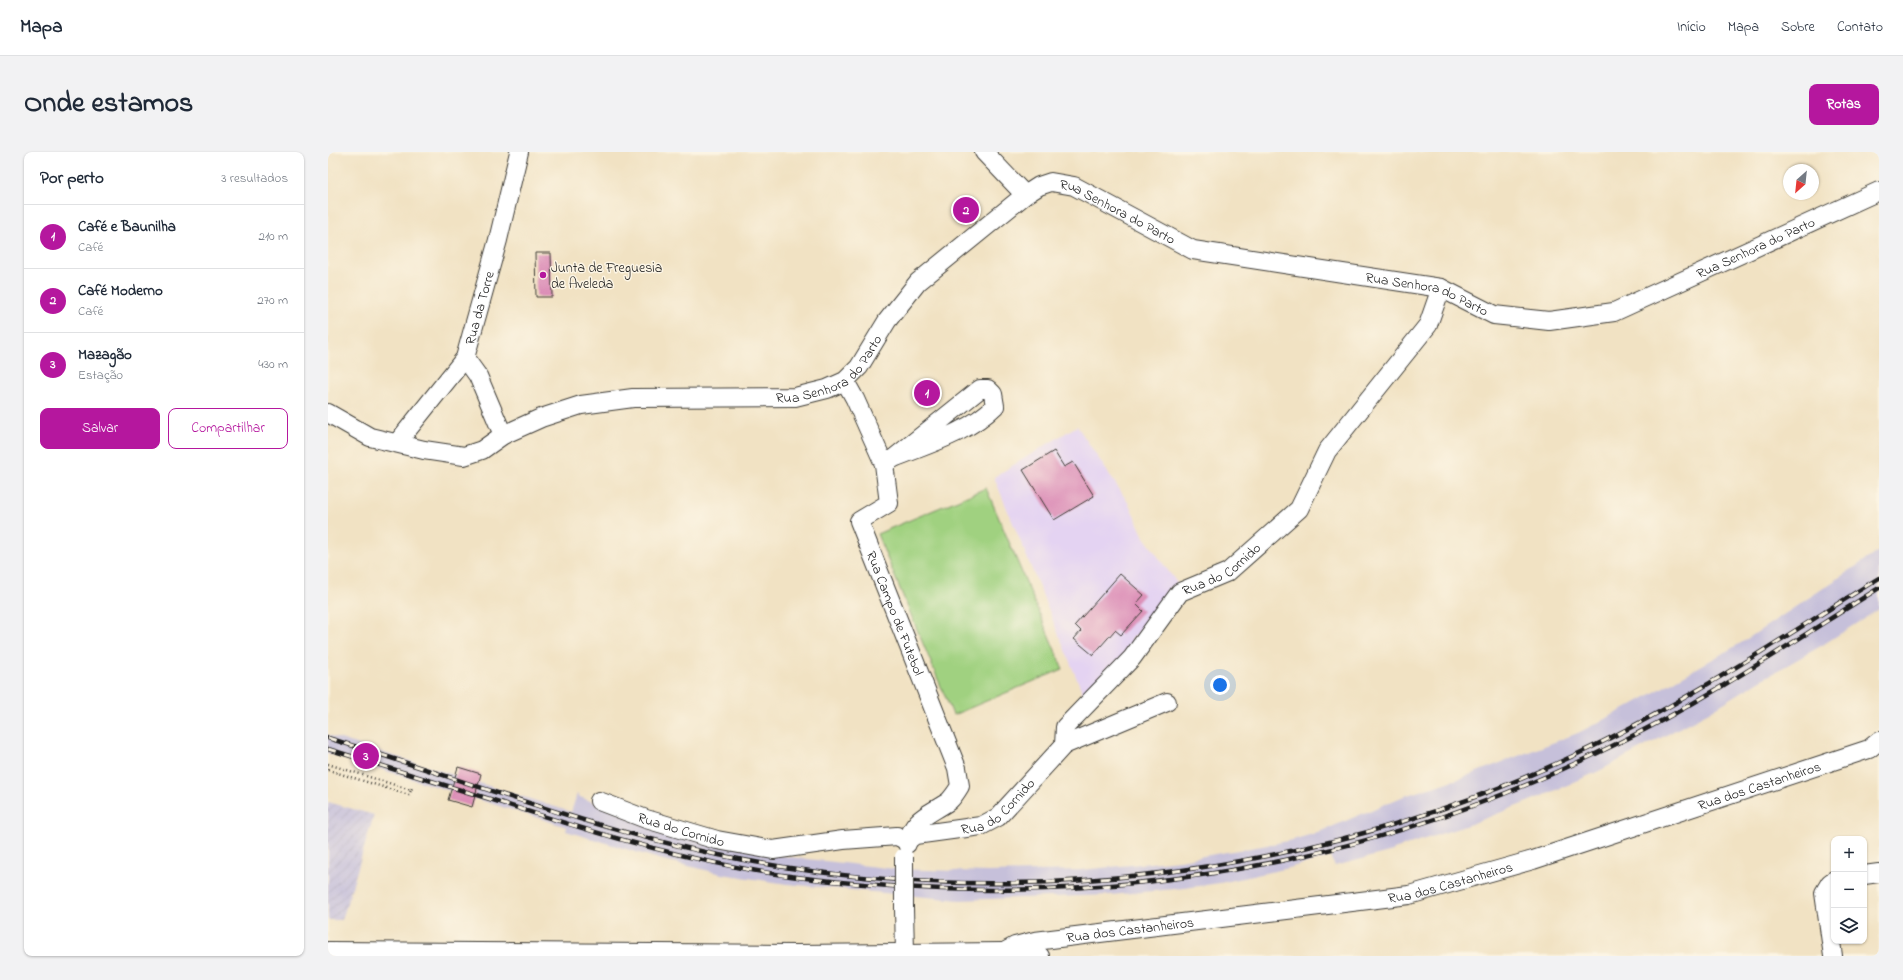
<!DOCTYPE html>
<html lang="pt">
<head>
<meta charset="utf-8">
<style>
	:root { --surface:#fff; --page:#f2f2f3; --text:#1f2937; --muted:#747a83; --line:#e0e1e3; --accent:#b5179e }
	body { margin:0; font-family:"Indie Flower",sans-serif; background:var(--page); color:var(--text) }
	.controls { position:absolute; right:12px; bottom:12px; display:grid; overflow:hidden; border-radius:8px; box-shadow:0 1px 3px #0004 }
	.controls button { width:36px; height:36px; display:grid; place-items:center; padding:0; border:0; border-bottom:1px solid var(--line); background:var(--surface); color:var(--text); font:20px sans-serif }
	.compass { position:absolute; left:1455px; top:12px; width:36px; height:36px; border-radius:50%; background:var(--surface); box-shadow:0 1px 3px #0004; rotate:207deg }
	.you { position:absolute; left:892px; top:533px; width:14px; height:14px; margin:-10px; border:3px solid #fff; border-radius:50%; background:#1a73e8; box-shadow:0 0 0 6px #1a73e833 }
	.badge { display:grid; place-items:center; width:26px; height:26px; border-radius:50%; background:var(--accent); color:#fff; font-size:13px; font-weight:700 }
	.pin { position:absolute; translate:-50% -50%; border:2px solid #fff; box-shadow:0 1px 4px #0006 }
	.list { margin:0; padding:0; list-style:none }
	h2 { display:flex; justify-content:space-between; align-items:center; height:52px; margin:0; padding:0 16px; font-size:17px }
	h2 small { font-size:13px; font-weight:400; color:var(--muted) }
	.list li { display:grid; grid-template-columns:26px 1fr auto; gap:12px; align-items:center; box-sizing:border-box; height:64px; padding:0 16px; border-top:1px solid var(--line) }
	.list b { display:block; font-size:15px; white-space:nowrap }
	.list p { margin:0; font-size:13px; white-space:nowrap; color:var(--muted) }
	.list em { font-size:13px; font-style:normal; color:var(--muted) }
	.actions { display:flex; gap:8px; padding:12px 16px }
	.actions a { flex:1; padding:9px 0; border:1px solid var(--accent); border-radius:8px; text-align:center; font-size:14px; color:var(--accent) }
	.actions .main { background:var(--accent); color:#fff }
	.icon { flex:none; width:22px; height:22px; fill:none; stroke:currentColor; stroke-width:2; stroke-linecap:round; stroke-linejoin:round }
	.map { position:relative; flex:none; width:1551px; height:804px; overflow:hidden; border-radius:8px }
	header { display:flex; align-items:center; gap:24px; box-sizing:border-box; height:56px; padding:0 20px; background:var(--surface); border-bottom:1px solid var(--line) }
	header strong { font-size:19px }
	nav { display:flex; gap:22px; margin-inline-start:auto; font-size:14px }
	.intro { display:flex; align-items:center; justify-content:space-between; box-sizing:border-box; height:96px; padding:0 24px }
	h1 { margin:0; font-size:28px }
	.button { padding:10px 18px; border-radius:8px; background:var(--accent); color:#fff; font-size:14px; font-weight:700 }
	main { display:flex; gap:24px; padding:0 24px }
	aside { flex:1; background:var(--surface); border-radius:8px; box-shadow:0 1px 3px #0004 }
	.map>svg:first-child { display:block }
	.built { fill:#e4d3f2 }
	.industrial { fill:url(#industrial-furrows) }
	.railway { fill:#c6c0da }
	.pitch { fill:#a0d180; stroke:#5e764e }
	.building { fill:#dc8eb7 }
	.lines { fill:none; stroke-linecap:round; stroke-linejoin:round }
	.minor-casing { stroke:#3c3a35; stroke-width:20 }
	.path { stroke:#3c3a35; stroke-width:2.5; stroke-dasharray:1 3; stroke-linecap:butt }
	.minor { stroke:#fff; stroke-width:18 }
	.rail-casing { stroke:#1c1c1c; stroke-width:4.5 }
	.rail { stroke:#fcf5e5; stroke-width:3; stroke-dasharray:9; stroke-linecap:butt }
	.minor-bridge-casing { stroke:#3c3a35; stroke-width:20; stroke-linecap:butt }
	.minor-bridge { stroke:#fff; stroke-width:18 }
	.poi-dot { fill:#b5179e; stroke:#fcf5e5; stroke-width:1.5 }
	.labels { text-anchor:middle; stroke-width:3; stroke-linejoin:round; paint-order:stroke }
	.street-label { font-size:14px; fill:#1c1c1c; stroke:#fcf5e5 }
	.poi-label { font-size:14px; fill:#1c1c1c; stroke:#fcf5e5; text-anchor:start }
</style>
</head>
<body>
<header>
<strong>Mapa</strong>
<nav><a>Início</a><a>Mapa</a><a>Sobre</a><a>Contato</a></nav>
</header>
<div class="intro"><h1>Onde estamos</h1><a class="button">Rotas</a></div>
<main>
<aside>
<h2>Por perto<small>3 resultados</small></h2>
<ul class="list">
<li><span class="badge">1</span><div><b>Café e Baunilha</b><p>Café</p></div><em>210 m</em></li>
<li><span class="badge">2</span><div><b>Café Moderno</b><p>Café</p></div><em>270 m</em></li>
<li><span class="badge">3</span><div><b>Mazagão</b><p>Estação</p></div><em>430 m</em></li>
</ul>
<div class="actions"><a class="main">Salvar</a><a>Compartilhar</a></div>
</aside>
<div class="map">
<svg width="1551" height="804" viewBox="0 0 1551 804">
	<defs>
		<pattern id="industrial-furrows" width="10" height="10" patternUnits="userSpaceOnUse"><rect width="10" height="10" fill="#c6c0da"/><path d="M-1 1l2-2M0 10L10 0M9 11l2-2" fill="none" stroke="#aaa4ba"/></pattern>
	</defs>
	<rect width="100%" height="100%" fill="#fcf5e5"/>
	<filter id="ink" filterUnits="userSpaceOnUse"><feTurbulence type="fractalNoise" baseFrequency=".025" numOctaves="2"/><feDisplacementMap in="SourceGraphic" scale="8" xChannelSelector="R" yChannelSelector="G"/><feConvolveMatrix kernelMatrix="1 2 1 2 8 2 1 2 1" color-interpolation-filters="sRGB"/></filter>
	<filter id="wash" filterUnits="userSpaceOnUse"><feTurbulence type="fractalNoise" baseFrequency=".012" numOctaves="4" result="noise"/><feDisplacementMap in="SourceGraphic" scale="16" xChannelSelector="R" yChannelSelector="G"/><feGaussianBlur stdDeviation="0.9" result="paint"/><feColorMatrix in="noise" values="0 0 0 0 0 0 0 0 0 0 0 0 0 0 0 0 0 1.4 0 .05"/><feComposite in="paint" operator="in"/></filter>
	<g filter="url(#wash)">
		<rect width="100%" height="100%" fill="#f1e2c3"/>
		<path class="built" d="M749,274l52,78 15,33 33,46 -7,6 -32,45 -7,5 6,5 -51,57 -92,-224z"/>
		<path class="industrial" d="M0,650l46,13 -32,105h-14z"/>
		<path class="railway" d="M1551,399v58l-58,37 -60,34 -52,32 -110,59 -54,24 -74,29 -77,25 -1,2 -58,15 -5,-9 -46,12 -64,14 -35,5 -74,7 -152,5 -172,-16 -65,-10 -63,-15 -93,-28 1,-4 -239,-74v-18l243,77 6,-18 3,3 68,26 100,26 42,8 105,12 93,3 93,-2 99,-10 82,-14 31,-6 29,-9 82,-35 57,-18 117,-45 54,-28 109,-62z"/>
		<path class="pitch" d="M658,336l77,181 -110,46 -76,-181z"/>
		<g id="blocks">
			<path class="building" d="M207,101h16l1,44h-16z
				M726,299l10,16 9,-5 21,34 -40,24 -31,-50z
				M792,422l24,21 -8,9 7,7 -22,24 -6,-5 -22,25 -19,-16 7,-8 -6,-6z
				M130,615l23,7 -9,33 -24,-7z"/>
		</g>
	</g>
	<g filter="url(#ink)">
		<use href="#blocks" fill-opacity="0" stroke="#3c3a35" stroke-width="1"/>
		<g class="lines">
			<defs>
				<g id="minor">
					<path d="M656,0l41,43"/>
					<path d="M137,206l13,18 25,59"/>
					<path id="s1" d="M517,229l10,18 29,65 5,39 -30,18 98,247 3,18c-3,5 -7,11 -11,15 -20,14 -36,16 -42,43"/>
					<path id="s2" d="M0,261l42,24 54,13 40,6 18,-6 21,-15 38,-17 40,-13 52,-7 162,-1 32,-8 18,-8 14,-14 28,-46 31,-39 107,-87 14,-9 12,-4 23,4 119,64 248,38 53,27 55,6 65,-9 265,-121"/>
					<path id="s3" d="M69,291l68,-85 33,-118 21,-88"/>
					<path d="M556,312l10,-6 86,-69h8l5,5 2,12c-27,27 -67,38 -101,52"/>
					<path d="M736,593l103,-43"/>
					<path id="s4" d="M271,649l47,18 71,21 56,10 70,-10 54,-4 10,5"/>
					<path id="s5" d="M579,689l8,-6 66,-9 17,-9 66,-72 1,-18 67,-69 48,-66 48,-20 71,-63 28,-58 101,-126 13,-37"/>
					<path d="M1536,723l15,-2"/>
					<path d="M576,756l1,45"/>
					<path d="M0,799l468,3 208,-2 36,4"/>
					<path id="s6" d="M676,800l11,-6 20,-5 374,-46 124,-35 336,-111 10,-8"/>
					<path d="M1505,804l-9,-63 6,-10 4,-3"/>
				</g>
			</defs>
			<use href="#minor" class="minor-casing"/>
			<path class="path" d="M0,612l83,26 1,-2
				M0,618l81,25 2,-5"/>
			<use href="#minor" class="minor"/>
			<defs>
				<path id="rail" d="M0,586c128,39 254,88 386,116 285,61 595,25 859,-98 108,-50 206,-116 306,-178
					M0,597c55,17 110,34 165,51 83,27 167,53 253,69 65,12 131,17 196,20 236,8 456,-38 668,-142 94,-45 181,-104 269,-159"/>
			</defs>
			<use href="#rail" class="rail-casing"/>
			<use href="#rail" class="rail"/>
			<defs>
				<path id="minor-bridge" d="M576,705v51"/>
			</defs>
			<use href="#minor-bridge" class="minor-bridge-casing"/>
			<use href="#minor-bridge" class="minor-bridge"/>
		</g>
	</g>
	<circle class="poi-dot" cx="215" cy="123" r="4"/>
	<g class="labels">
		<g class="street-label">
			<text dy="5" stroke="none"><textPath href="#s2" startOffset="904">Rua Senhora do Parto</textPath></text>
			<text dy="5" stroke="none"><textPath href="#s2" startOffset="1576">Rua Senhora do Parto</textPath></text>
			<text dy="5" stroke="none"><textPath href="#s2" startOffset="1228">Rua Senhora do Parto</textPath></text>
			<text dy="5" stroke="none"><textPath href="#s3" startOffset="161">Rua da Torre</textPath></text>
			<text dy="5" stroke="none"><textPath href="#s2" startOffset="532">Rua Senhora do Parto</textPath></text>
			<text dy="5" stroke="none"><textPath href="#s5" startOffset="437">Rua do Cornido</textPath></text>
			<text dy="5" stroke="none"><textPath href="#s1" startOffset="265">Rua Campo de Futebol</textPath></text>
			<text dy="5" stroke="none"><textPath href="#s6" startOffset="777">Rua dos Castanheiros</textPath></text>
			<text dy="5" stroke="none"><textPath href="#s5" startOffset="101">Rua do Cornido</textPath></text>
			<text dy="5" stroke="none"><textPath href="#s4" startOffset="87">Rua do Cornido</textPath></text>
			<text dy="5" stroke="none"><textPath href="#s6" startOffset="453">Rua dos Castanheiros</textPath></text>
			<text dy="5" stroke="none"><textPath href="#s6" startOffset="129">Rua dos Castanheiros</textPath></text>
		</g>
		<g class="poi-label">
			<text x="223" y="120">Junta de Freguesia<tspan x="223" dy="16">de Aveleda</tspan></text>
		</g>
	</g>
</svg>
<div class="controls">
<button>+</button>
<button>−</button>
<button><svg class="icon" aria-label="layers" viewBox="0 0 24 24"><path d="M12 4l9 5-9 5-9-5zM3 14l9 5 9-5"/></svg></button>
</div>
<svg class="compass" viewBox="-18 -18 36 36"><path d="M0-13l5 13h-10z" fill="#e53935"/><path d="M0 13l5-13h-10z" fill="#747a83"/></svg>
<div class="you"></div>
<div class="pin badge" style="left:599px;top:241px">1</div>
<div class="pin badge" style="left:638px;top:58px">2</div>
<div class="pin badge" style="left:38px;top:604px">3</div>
</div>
</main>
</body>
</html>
